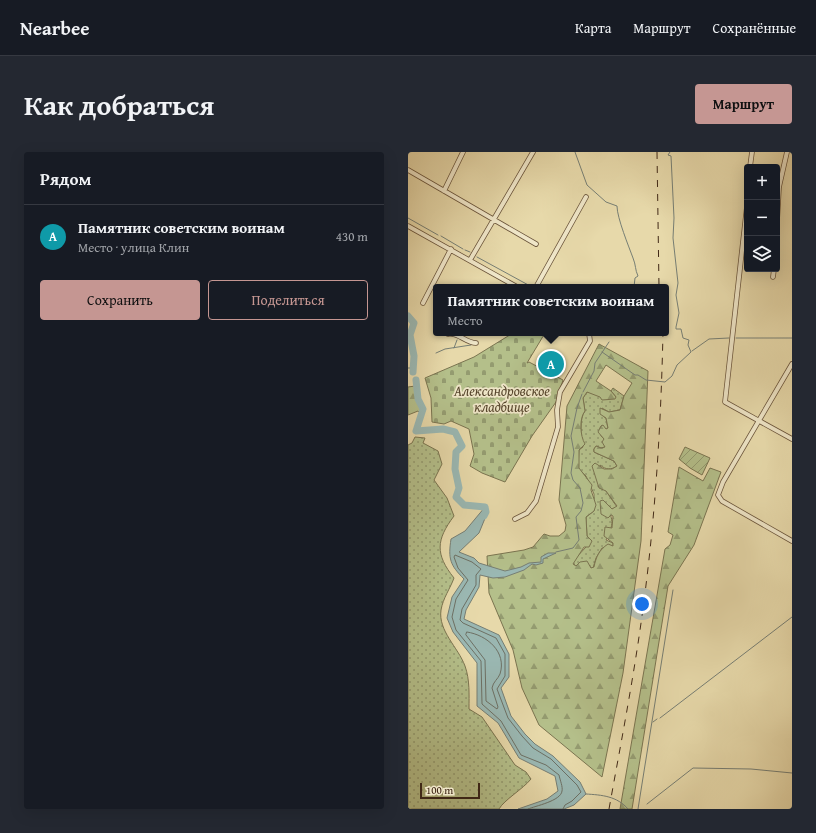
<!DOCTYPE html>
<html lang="ru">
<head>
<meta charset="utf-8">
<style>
	:root { --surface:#171b24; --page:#242831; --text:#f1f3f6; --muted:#9ea1a6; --line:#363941; --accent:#c59692 }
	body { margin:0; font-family:"Gentium Book Plus",serif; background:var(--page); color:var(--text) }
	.controls { position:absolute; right:12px; top:12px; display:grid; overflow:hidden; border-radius:4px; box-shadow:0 4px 16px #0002 }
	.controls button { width:36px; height:36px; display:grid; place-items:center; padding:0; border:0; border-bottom:1px solid var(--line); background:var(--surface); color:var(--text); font:20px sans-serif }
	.scale { position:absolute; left:12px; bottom:10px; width:60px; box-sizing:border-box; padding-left:4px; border:2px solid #402816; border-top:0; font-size:11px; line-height:14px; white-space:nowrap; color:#402816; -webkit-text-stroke:3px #efe6c8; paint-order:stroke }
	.you { position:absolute; left:234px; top:452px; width:14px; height:14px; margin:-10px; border:3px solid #fff; border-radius:50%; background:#1a73e8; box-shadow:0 0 0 6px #1a73e833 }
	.badge { display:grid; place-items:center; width:26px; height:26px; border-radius:50%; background:var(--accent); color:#fff; font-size:13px; font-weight:700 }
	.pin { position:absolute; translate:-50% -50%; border:2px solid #fff; box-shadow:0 1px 4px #0006 }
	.popup { position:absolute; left:25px; top:132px; width:236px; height:52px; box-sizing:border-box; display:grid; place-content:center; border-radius:4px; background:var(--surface); filter:drop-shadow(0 1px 3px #0005); font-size:13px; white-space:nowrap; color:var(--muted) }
	.popup b { font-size:15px; color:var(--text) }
	.popup::after { content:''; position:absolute; left:50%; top:100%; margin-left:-8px; border:8px solid transparent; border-top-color:var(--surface) }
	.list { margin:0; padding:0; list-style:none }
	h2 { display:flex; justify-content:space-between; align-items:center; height:52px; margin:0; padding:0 16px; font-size:17px }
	h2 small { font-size:13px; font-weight:400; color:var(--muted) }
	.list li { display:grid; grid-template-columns:26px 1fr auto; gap:12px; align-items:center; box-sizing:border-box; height:64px; padding:0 16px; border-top:1px solid var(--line) }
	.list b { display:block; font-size:15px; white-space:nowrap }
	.list p { margin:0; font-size:13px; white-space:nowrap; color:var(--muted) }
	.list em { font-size:13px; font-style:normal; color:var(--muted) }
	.actions { display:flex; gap:8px; padding:12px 16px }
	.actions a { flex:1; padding:9px 0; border:1px solid var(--accent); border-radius:4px; text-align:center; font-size:14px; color:var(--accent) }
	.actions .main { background:var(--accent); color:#111 }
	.icon { flex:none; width:22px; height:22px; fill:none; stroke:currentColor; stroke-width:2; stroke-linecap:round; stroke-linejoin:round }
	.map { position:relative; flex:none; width:384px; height:657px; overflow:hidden; border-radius:4px }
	header { display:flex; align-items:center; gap:24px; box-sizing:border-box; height:56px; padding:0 20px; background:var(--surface); border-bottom:1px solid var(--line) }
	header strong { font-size:19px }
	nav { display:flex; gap:22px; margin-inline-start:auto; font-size:14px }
	.intro { display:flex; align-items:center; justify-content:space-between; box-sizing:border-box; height:96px; padding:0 24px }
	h1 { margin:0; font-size:28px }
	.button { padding:10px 18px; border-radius:4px; background:var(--accent); color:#111; font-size:14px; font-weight:700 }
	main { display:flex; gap:24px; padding:0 24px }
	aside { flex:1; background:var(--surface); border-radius:4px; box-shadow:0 4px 16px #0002 }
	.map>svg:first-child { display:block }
	.grass { fill:url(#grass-dots); stroke:#7a7450 }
	.forest { fill:url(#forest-firs); stroke:#7a7450; fill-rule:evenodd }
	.cemetery { fill:url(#cemetery-stones); stroke:#7a7450 }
	.garden { fill:url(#garden-furrows); stroke:#7a7450 }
	.water { fill:#9ab8b3; stroke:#767e74 }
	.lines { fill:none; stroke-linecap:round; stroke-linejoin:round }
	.shore { stroke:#6d7064; stroke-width:1 }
	.stream { stroke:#767e74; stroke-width:1 }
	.river { stroke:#9ab8b3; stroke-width:7 }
	.street-casing { stroke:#6a543b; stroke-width:5.5 }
	.street { stroke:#efe6c8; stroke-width:4 }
	.rail { stroke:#402816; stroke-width:1; stroke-dasharray:7 7; stroke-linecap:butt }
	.labels { text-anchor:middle; stroke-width:3.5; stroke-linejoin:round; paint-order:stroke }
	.park-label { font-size:14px; font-style:italic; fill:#57462d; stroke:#efe6c8 }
</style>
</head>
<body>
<header>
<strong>Nearbee</strong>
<nav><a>Карта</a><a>Маршрут</a><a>Сохранённые</a></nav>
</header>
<div class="intro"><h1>Как добраться</h1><a class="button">Маршрут</a></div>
<main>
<aside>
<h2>Рядом<small></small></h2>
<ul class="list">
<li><span class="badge" style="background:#0f9aa8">A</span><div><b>Памятник советским воинам</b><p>Место · улица Клин</p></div><em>430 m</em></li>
</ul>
<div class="actions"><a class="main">Сохранить</a><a>Поделиться</a></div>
</aside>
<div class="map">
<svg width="384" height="657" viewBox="0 0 384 657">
	<defs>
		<pattern id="grass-dots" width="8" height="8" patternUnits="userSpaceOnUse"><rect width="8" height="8" fill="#b4bf8a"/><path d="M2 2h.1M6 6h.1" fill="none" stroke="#949b70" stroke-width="1.8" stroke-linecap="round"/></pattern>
		<pattern id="forest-firs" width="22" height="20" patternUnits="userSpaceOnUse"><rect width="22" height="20" fill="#b4bf8a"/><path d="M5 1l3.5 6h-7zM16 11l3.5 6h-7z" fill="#949b70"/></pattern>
		<pattern id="cemetery-stones" width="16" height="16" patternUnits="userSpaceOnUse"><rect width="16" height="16" fill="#b4bf8a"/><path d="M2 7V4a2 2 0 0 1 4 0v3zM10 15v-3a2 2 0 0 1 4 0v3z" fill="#949b70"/></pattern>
		<pattern id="garden-furrows" width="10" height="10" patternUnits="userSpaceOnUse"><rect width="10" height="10" fill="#b4bf8a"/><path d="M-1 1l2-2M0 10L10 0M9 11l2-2" fill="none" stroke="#949b70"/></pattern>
	</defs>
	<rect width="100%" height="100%" fill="#e7d9aa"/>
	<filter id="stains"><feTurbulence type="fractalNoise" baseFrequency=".005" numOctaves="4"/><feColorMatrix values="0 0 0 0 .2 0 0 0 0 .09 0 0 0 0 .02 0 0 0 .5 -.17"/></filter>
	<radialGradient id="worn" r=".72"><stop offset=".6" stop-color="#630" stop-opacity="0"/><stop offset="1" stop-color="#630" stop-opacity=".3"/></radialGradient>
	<path class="grass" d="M205,236l11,8 -4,14 -11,2 -7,-4 2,9 2,1 2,11h-2l-4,-4 -2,3 1,8 3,3 1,8 -4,1 -5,-2 -2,3v3l20,9 3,5c-6,4 -11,4 -17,-1l6,26 11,16 -5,2 -9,-9c9,17 13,21 3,40l7,3v4l-11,1 -6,10 -3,10h-2l-3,-4 -13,2 -2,-5 13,-14 4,-8 -3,-3 -1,-19 8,-6v-17l-8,-18 -8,-8 1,-18 4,-3c-2,-9 -4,-29 2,-36l-2,-13 4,-6 29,5 -5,-6z
		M7,285l10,1 -2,5 15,8 4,13 -8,16 13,18 7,18c-18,24 -19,38 0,62 -4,11 -11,20 -13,32 -3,21 17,37 24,56 5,14 4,29 4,43l13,8 33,48 11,7 5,7c-8,10 -27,21 -32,30h-91v-364l4,-2z"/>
	<path class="forest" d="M191,192l49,27 -7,170 -18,132 -21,104 -63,-52 -17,-37 -9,-38 -24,-57 -2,-37 37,-6 9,-3 11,-13 6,2h9l6,-5 1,-6 -7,-25 8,-94zM198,213l26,18 -8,13 -4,14 -11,2 -9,-4v6l6,4 2,10 -2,1 -3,-4 -2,1 -3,6 6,7 -2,3 3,5 -4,1 -5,-2 -2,3v3l20,9 3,5 -5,3h-8l-9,-6 -3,3 7,22 7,3 11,15 -5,3 -9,-9 -3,1 1,13 7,4 3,-3 2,1 -1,12 -7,-1 -1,9 9,7v3l-5,-2c-9,6 -12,13 -14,23l-3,1 -4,-7 -7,1 -4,4 -3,-2 11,-17h5l3,-6 -5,-5 -1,-19 8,-6 2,-6 -5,-15 1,-5 -13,-17v-18l6,-6c-5,-8 -6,-26 0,-33l-2,-13 4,-6 13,5 2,3 13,-1 1,-2 -5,-6 -15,-10z
		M7,234l6,24v4l-3,-3 -10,4v-28z
		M271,315l24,14 7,-13 11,4 -27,73 -26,41 -36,223h-12l45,-260 5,-4 3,-10 -5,-3z"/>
	<path class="cemetery" d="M105,181h32l-18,30 2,-1 34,18 -7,22 -24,34 -27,46 -23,-9 -12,-7 4,-12 -5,-25 -18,-8 -7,3 -12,-2 -1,-24 -6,-20 49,-21z"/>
	<path class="garden" d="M277,295l25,11 -8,17 -12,-7 -11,-9z"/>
	<path class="water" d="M77,355l3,4 -9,22 -20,19 15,6 5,5 26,8 16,-4 8,-4 12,-1v-5l7,-4h8l-13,6v4l-7,2 -4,-1 -8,6 -19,7 -12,1 -13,-3 -1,12 -13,23 -2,9 35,16 10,19v23l-8,11 10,28 14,18 10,10 18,12 27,26 6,12 -12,11 -10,4h-46l29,-10 11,-8 -3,-15 -36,-18 -21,-35 -21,-17v-43l-24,-31 -6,-14 5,-21 12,-18c-14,-14 -16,-20 -13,-40l14,-8z"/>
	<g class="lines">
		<path class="shore" d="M59,480c20,3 40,20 33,42 -2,5 -7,8 -8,14l6,19 -1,2 -11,-8 -1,-41 -19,-25z
			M120,657c7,-3 33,-8 34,-18 1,-4 -2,-11 -3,-16l-13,-10 -25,-10 -20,-34 -19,-17 -1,-43 -25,-31 -4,-13 4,-18 12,-19 -10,-12 -4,-11 1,-2 17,7 9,7 -5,6v10l-14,24 -2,11 3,3 33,15 9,16v22l-8,13 11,29 14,18 11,12 18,11 26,26 4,7 -9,9 -7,4 -2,4"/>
		<path class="stream" d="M167,0l12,33 19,17 11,4c0,12 12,41 16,52 3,7 2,12 5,18l-3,2 -1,9
			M0,66l30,17
			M33,84l22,13
			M57,98l5,2
			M69,105l55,30
			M205,182l1,-1
			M328,186h56
			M46,196l3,-8
			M284,199l17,-12 20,-1
			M194,200l33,23h3l8,5 19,2 7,-6 5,-11 14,-13 -3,-7 1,-5 -6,-2 -2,-9h-5v-2l3,-14 -3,-18 2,-12 -5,-45 1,-20 -3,-62 -3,-1 2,-3
			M28,201l9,-4 26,-4
			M0,216h5
			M175,240l11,-21 1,-8 14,-21
			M148,400l17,-4 6,-8 -3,-23 5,-6 2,-8 -3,-15 -7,-8 -2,-7 3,-21 -3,-16 6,-28 5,-14
			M252,566l132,-101
			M245,570l4,-3
			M178,642c16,1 31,2 42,15
			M239,652l46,-36 58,1 41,4
			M230,657l35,-219"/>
		<path class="river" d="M0,164l6,7 -4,12 4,21 -1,16
			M8,228l2,19 5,10 -7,22 27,-2 12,3 7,14 -6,6 -1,17 4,19 -3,9 8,8 21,2 1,5 -2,4"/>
		<defs>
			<path id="street" d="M342,15l2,-15
				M0,18l128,74
				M36,39l19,-39
				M339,54l-22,196 67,37
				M369,70l2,-35 8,-35
				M0,74l109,61
				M62,108l63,-108
				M365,125l1,-8
				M128,135l50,-90
				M15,151l28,-54
				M40,182c10,-2 18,9 28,9
				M384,212l-69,118 -5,13 4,6 70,40
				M107,367l12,-6 9,-12 22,-74 -1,-17 3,-18 30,-51 -1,-8"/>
		</defs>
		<use href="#street" class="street-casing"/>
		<use href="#street" class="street"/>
		<path class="rail" d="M249,0l2,135
			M201,657c13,-72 27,-143 36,-216 11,-86 16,-173 18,-260"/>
	</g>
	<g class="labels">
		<g class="park-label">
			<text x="94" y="244">Александровское<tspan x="94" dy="16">кладбище</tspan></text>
		</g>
	</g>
	<rect width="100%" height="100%" filter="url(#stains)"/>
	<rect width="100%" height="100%" fill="url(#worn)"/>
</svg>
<div class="controls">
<button>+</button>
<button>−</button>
<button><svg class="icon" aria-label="layers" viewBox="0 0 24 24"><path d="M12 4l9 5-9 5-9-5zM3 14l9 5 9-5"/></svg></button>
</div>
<div class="scale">100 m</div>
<div class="you"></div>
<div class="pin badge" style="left:143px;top:212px;background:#0f9aa8">A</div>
<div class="popup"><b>Памятник советским воинам</b>Место</div>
</div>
</main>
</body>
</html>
